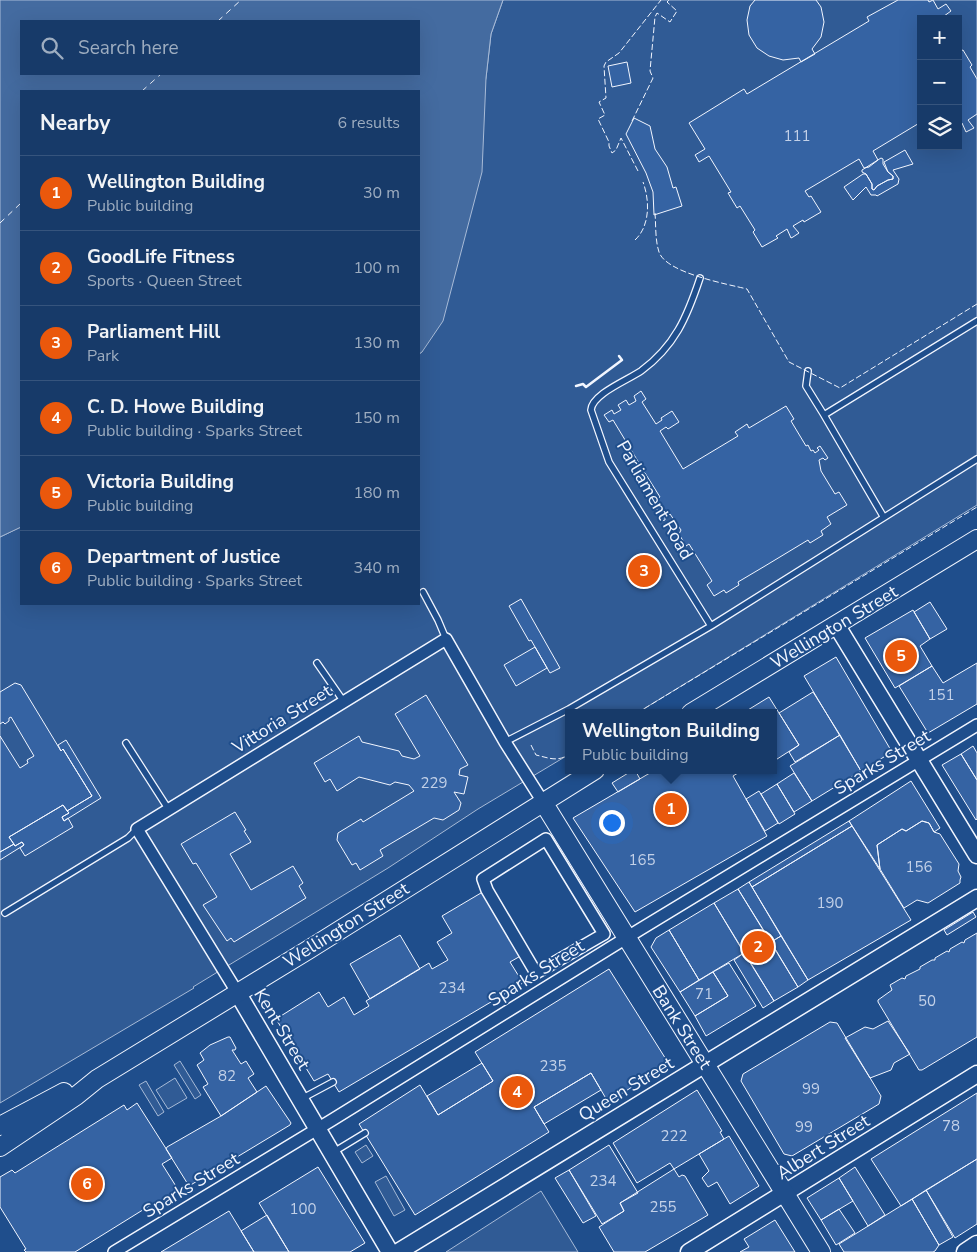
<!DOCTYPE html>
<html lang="en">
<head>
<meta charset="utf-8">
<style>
	:root { --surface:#173a69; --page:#20416f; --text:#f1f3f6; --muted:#9eadc0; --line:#36547d; --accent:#ea580c }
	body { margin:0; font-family:"Nunito Sans",sans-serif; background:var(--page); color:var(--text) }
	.controls { position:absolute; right:15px; top:15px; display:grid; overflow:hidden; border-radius:0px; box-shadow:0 5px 20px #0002 }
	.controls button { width:45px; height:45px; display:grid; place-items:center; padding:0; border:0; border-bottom:1px solid var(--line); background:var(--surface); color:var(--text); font:25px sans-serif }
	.you { position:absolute; left:611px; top:822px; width:18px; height:18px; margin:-12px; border:4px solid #fff; border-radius:50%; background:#1a73e8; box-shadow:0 0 0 8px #1a73e833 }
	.badge { display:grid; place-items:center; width:32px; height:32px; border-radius:50%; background:var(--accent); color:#fff; font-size:16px; font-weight:700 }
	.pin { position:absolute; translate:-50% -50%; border:2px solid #fff; box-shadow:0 1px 5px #0006 }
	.popup { position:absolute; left:565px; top:709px; width:212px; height:65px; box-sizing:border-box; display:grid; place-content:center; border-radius:0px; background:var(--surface); filter:drop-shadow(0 1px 4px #0005); font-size:16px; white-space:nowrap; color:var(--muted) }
	.popup b { font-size:19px; color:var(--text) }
	.popup::after { content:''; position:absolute; left:50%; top:100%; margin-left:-10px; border:10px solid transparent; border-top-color:var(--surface) }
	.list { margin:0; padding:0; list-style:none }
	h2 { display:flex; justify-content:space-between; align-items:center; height:65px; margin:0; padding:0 20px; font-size:21px }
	h2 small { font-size:16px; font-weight:400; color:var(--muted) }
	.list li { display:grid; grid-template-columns:32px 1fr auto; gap:15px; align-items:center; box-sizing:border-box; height:75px; padding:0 20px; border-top:1px solid var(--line) }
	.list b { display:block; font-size:19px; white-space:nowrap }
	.list p { margin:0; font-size:16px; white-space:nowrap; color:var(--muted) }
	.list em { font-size:16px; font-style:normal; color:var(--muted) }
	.icon { flex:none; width:28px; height:28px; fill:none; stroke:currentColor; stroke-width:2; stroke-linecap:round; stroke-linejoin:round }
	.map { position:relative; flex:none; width:977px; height:1252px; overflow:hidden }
	.search { position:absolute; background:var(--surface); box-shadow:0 5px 20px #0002; left:20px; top:20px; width:400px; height:55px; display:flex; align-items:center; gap:12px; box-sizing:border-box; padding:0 18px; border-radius:0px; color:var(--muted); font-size:19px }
	.panel { position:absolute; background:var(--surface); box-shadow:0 5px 20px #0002; left:20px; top:90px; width:400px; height:515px; border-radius:0px }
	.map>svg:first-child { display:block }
	.built { fill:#305b95; stroke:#a8bbd7; fill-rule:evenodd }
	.water { fill:#446ba0; stroke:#a8bbd7; fill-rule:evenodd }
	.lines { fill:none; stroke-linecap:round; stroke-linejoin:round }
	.ferry { stroke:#f2f6ff; stroke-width:1; stroke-dasharray:6 5; stroke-linecap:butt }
	.building { fill:#3563a3; stroke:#f2f6ff }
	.lane-casing { stroke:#f2f6ff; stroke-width:8 }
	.street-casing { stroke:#f2f6ff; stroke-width:14 }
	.secondary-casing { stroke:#f2f6ff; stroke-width:19 }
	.primary-casing { stroke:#f2f6ff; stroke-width:20 }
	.lane { stroke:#1f4e8c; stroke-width:5.5 }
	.street { stroke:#1f4e8c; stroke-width:11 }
	.secondary { stroke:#1f4e8c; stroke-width:16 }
	.primary { stroke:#1f4e8c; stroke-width:18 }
	.fence { stroke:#f2f6ff; stroke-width:1; stroke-dasharray:6 2.5; stroke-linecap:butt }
	.wall { stroke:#f2f6ff; stroke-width:2.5 }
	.labels { text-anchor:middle; stroke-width:4; stroke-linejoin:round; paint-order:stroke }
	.number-label { font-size:15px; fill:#c3d1e8 }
	.street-label { font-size:18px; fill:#f2f6ff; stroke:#1f4e8c }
</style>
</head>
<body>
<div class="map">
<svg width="977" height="1252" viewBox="0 0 977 1252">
	<rect width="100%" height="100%" fill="#1f4e8c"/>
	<path class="built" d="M503,0h474v505l-340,208h-69v42l-90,54 -90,59 -195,119 1,1 -194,115v-566l21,-10v77h398v-250l3,-2 64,-274 5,-44zM921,19h37v127h-37z
		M180,1061l21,34 -6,4 -21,-34z
		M175,1078l12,20 -19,11 -12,-19z
		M146,1081l18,31 -6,4 -19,-31z
		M366,1145l7,11 -11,7 -7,-11z
		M386,1176l19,34 -11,6 -19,-34z
		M541,1191l37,61h-132z"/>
	<path class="water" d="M0,0h503l-12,34 -5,44 -4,94 -39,149 -21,31 -3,2v-263h-398v436l-21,10zM21,21h398v53h-398z"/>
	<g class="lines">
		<path class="ferry" d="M218,21l23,-21
			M142,91l19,-17
			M0,223l21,-20"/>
	</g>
	<path class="building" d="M755,0h61l5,7 3,15 -3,15 -9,12 3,5 -14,8 -2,-4 -16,2 -14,-4 -12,-8 -8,-13 -2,-15 3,-14z
		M898,0h30l1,2 4,-2 5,9 8,-5 5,7 -11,8h-19v103l-48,29 5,9 -9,7 -5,1 -5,-9 -54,32 4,6 2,-1 10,16 -17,10 -1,-2 -10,6 6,7 -6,4 -2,1 -4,-9 -11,7 2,2 -16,9 -9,-15 2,-2 -15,-24 -3,2 -9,-15 3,-1 -22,-36 -10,6 -1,-2 -3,-5 10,-6 -16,-26 55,-34 3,5 122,-73 -2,-4z
		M958,49l2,2 3,-1 9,15 -2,2 7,12v35l-9,6 6,8 -8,4 -4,-9 -4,2z
		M627,62l4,21 -19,4 -4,-21z
		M634,118l16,8 5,23 12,18 6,21 3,-1 6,19 -28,9 -1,-23 -7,-19 -20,-39z
		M905,150l8,14 -20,6 6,9 -1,5 -21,12 -1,-1h-5l-5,-8 -13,13 -9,-13 19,-13h3l6,10v5l2,1 3,-4 11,-6 5,-1v-3l-5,-4 -4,-10z
		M881,158l2,1v5l5,8 5,4v3l-5,1 -11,6 -3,4 -2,-1v-5l-6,-10 -4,-2v-2z
		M641,391l5,8 -4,3 14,22 6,-4 -1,-2 11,-7 7,11 -11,7 -2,-2 -6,4 23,38 55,-33 -3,-4 12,-8 2,4 37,-22 8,13 -3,2 15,25 2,-1 3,6 2,-1 2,3 4,-3 -2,-2 3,-2 8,12 -3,2 -2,-2 -4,2 2,11 14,23 4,-2 8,13 -20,12 4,7 -10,7 2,4 -13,8 -2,-3 -43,26 -27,16 1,3 -13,8 -2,-3 -10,6 -7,-11 5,-4 -23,-37 -3,2 -7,-12 2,-4 -11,-16 -5,3v3l-4,1 -2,-3 2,-3 -7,-10h-3l-1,-3v-2h5l5,-3 -15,-24 -4,1 -5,-9 3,-2 -26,-43 -4,2 -5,-7 8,-5 2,4 7,-4 -3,-5 8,-5 3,5 7,-4 -2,-5z
		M521,599l39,69 -10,5 -19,-33 -2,1 -20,-35z
		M930,602l17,27 -17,10 -16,-27z
		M913,610l17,29 -10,7 12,20 -37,22 -30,-50z
		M535,647l12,21 -31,18 -12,-21z
		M836,657l56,95 -31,19 -57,-95z
		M977,663v41l-49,29 -29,-47 33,-20 11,17z
		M15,683l6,2 40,66 2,-2 29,47 -25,15 -4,-6 -54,32 5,7 -14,8v-116l20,32 8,-5 -1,-3 7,-4 -23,-39 -2,1v3l-4,3 -2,-2 -3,2v-32z
		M813,692l27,43 -45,27 -6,-10 10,-7 -20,-32z
		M426,695l42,70 -8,4 -1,6 9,2 -4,17 -10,-2 7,11 -2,7 -16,10 -9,-2 -54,32 3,6 -23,14 -4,-7 -4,2 -15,-25 1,-7 23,-14 2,3 51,-31 -5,-6 -14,-3 -5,3 -31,-8 -22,14 -7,-12 -5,3 -11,-19 45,-27 3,6 37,9 3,5 12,3 6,-3 -25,-42z
		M769,697l30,48 -25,16v-48h-31z
		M840,735l21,36 -49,30 -22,-35z
		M66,740l35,58 -37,23 -2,-4 7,-4 -2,-2 25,-15 -29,-47 -2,2 -3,-6z
		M973,746l4,7v27l-16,-26z
		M961,754l16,26v39l-1,1 -34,-55z
		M633,770h2l5,9 -22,13 -6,-9z
		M655,770h88l-10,6 34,60 -132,76 -62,-94z
		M794,773l18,28 -18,11 -17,-28z
		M911,781l29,47 -6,4 -5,-9 -7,-2 -16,10 -4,-2 -25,16 3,24 -31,-48z
		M777,784l18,30 -16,10 -18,-30z
		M759,791l19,32 -13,8 -19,-32z
		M63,805l6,8 -7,4 2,4 4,-3 5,9 -48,29 -5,-8 4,-3 -2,-3 -7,4 -6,-9z
		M235,812l11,18 -2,1 7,11 -21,12 21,36 42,-24 10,17 -4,3 7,12 -72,44 -3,-4 -4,3 -24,-36 14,-8 -21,-34 -3,1 -12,-20z
		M849,821l3,5 -100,61 -3,-5z
		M922,821l7,2 5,9 6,2 19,30 -1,7 3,6 -1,3v3l-32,20 -11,-3 -13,8 -24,-39 -3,-24 25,-16 4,2z
		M852,826l59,94 -103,60 -56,-93z
		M22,842l2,3 -24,15v-8l14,-8 1,2z
		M749,882l32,54 -10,6 -33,-53z
		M738,889l60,98 -24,14 -60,-98z
		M486,890l38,64 -14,8 13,21 -184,109 -11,-18 -14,7 -38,-62 43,-27 9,15 16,-10 10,18 15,-9 -3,-5 63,-38 3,6 16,-9 -11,-18 15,-9 -10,-17z
		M714,903l30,50 -45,27 -30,-50z
		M973,912l3,5 -29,18 -3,-5z
		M669,930l30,50 -19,12 -29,-45 5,-9z
		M977,933v104l-55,33h-3l-41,-68v-2l14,-10 -2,-5 12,-7 3,1 1,-3 14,-7v-2l12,-7h3v-2l12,-7 2,1 1,-3 12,-7 2,1 1,-3z
		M400,935l20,34 -50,30 -20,-35z
		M781,936l27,44 -10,7 -27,-45z
		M744,953l30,48 -11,7 -29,-48z
		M729,963l27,43 -50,30 -11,-20 33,-20 -15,-24z
		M609,969l60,95 -61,38 -17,-29 -57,34 15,25 -134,83 -56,-91 61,-39 18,30 55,-34 -18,-29z
		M713,972l15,24 -33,20 -15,-24z
		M888,1021l22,33 -16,9 -3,7 -21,8 -25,-40 20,-11 8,2z
		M830,1022l7,1 44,73 -2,8 -87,52 -8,-2 -43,-73 2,-7z
		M228,1037h2l6,11 -1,2h-3l9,14 5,-3 8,13 -6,4 9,14 -36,24 -18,-29 5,-3 -11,-19 7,-5 -4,-7 10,-8z
		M482,1063l11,18 -55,34 -11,-19z
		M591,1073l10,17 -57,34 -10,-17z
		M266,1086l25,37 -1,2 -101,61 -23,-37 1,-2 54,-31z
		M697,1090l25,41 -2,1 4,7 -50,30 -4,-6 -33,20 -24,-40z
		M977,1093v66l-76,47 -30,-47z
		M137,1103l35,55 -10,6 17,27 -21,13 -4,-1 -79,49h-49l-2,-2 2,-1 -26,-42v-30l12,-7 3,3 109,-68 3,5z
		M729,1136l30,50 -29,18 -13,-22 -9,5 -6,-9 7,-7 -10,-17z
		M609,1145l29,48 -18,10 4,8 -22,13 -33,-54z
		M977,1159v65l-22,14 -29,-48z
		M318,1167l47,76 -15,9h-61l-30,-49z
		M855,1167l30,48 -17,11 -29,-48z
		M674,1169l5,8 3,-2 3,1 23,39 -63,37h-31l-15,-25 25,-16 -4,-8z
		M569,1170l27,46 -13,7 -28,-45z
		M839,1178l14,23 -32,19 -14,-22z
		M926,1190l27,47 -14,8 -27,-46z
		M912,1199l27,46 -4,6 -2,1h-89l-5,-8z
		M839,1209l16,24 -19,12 -15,-25z
		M229,1211l25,41h-93z
		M267,1215l22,37h-35l-13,-21z
		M775,1220l20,32h-55l9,-5 -5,-8z"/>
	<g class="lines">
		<defs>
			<path id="lane" d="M700,278c-13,39 -25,68 -59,93 -13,9 -49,23 -50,39l18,52 102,164
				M808,371l-2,15 18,29
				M883,516l-59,-101 153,-94
				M423,592l15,28 8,19
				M317,663l27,39
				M505,742l64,-33 142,-83 266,-167
				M126,743l43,67
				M5,913l123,-75 9,-9
				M303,1098l30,-16
				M332,1153l33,-20"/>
			<path id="street" d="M546,839l58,95 -68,39 -49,-83 -4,-11z
				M237,992l-100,-163 309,-190 59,103 38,60
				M114,1252l218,-132 307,-190 338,-205"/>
			<path id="secondary" d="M837,626l140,229
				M237,992l153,260
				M398,1252l579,-354
				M689,1252l288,-178
				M965,1252l12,-8"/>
			<path id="primary" d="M691,713l286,-174
				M543,802l278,450
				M0,1126l64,-34
				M0,1147l76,-51 21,-17 211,-129 287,-180"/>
		</defs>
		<use href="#lane" class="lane-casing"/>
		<use href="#street" class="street-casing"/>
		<use href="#secondary" class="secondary-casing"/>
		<use href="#primary" class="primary-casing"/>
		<use href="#lane" class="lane"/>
		<use href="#street" class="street"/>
		<use href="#secondary" class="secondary"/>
		<use href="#primary" class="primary"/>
		<path class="fence" d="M632,121l21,-43 -3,-7 5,-54 2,-4 13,9 7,-11 -10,-9 2,-2
			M638,171l-17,-33 -5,12 -4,3 -3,-7v-4l-11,-23 7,-4 -6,-13 7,-4 -2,-32 2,-4 13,-9 42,-53
			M655,213c1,12 0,27 4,39 7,21 68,32 88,37l42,73 51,26 137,-84
			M635,240c15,-14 15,-39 8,-58
			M637,713l340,-206
			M531,745l5,10c13,3 21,7 32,0"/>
		<path class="wall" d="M576,386l7,-2 3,3 36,-27 -3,-4"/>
	</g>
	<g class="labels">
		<g class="number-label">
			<text x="797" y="141">111</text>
			<text x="941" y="700">151</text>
			<text x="434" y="788">229</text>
			<text x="642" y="865">165</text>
			<text x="919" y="872">156</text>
			<text x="830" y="908">190</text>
			<text x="452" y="993">234</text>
			<text x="704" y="999">71</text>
			<text x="927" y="1006">50</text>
			<text x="553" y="1071">235</text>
			<text x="227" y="1081">82</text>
			<text x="811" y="1094">99</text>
			<text x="951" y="1131">78</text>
			<text x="804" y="1132">99</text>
			<text x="674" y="1141">222</text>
			<text x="603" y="1186">234</text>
			<text x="663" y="1212">255</text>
			<text x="303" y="1214">100</text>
		</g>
		<g class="street-label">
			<text transform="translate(655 500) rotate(60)" y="6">Parliament Road</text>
			<text transform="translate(834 627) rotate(-31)" y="6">Wellington Street</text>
			<text transform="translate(282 719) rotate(-32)" y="6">Vittoria Street</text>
			<text transform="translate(882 762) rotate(-31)" y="6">Sparks Street</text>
			<text transform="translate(346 925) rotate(-32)" y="6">Wellington Street</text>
			<text transform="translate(536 973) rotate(-32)" y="6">Sparks Street</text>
			<text transform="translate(682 1027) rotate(58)" y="6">Bank Street</text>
			<text transform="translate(282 1029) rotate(59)" y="6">Kent Street</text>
			<text transform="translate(626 1089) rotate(-31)" y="6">Queen Street</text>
			<text transform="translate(823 1147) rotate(-32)" y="6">Albert Street</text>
			<text transform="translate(191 1185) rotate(-31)" y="6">Sparks Street</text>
		</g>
	</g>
</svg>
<div class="controls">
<button>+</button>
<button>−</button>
<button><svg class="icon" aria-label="layers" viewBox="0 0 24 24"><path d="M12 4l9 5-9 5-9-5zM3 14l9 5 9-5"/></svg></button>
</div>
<div class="you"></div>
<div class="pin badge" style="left:671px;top:809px">1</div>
<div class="popup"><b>Wellington Building</b>Public building</div>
<div class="pin badge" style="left:758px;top:947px">2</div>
<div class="pin badge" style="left:644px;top:571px">3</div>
<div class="pin badge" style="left:517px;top:1092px">4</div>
<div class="pin badge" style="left:901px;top:656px">5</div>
<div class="pin badge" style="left:87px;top:1184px">6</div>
<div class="search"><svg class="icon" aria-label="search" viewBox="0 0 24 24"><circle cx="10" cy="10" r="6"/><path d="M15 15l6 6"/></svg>Search here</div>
<section class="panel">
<h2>Nearby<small>6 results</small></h2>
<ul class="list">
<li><span class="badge">1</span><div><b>Wellington Building</b><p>Public building</p></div><em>30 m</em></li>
<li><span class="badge">2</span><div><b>GoodLife Fitness</b><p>Sports · Queen Street</p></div><em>100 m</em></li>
<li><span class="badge">3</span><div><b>Parliament Hill</b><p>Park</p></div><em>130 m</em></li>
<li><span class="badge">4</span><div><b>C. D. Howe Building</b><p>Public building · Sparks Street</p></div><em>150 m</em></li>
<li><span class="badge">5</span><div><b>Victoria Building</b><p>Public building</p></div><em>180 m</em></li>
<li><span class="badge">6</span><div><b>Department of Justice</b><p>Public building · Sparks Street</p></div><em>340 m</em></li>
</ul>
</section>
</div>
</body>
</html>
